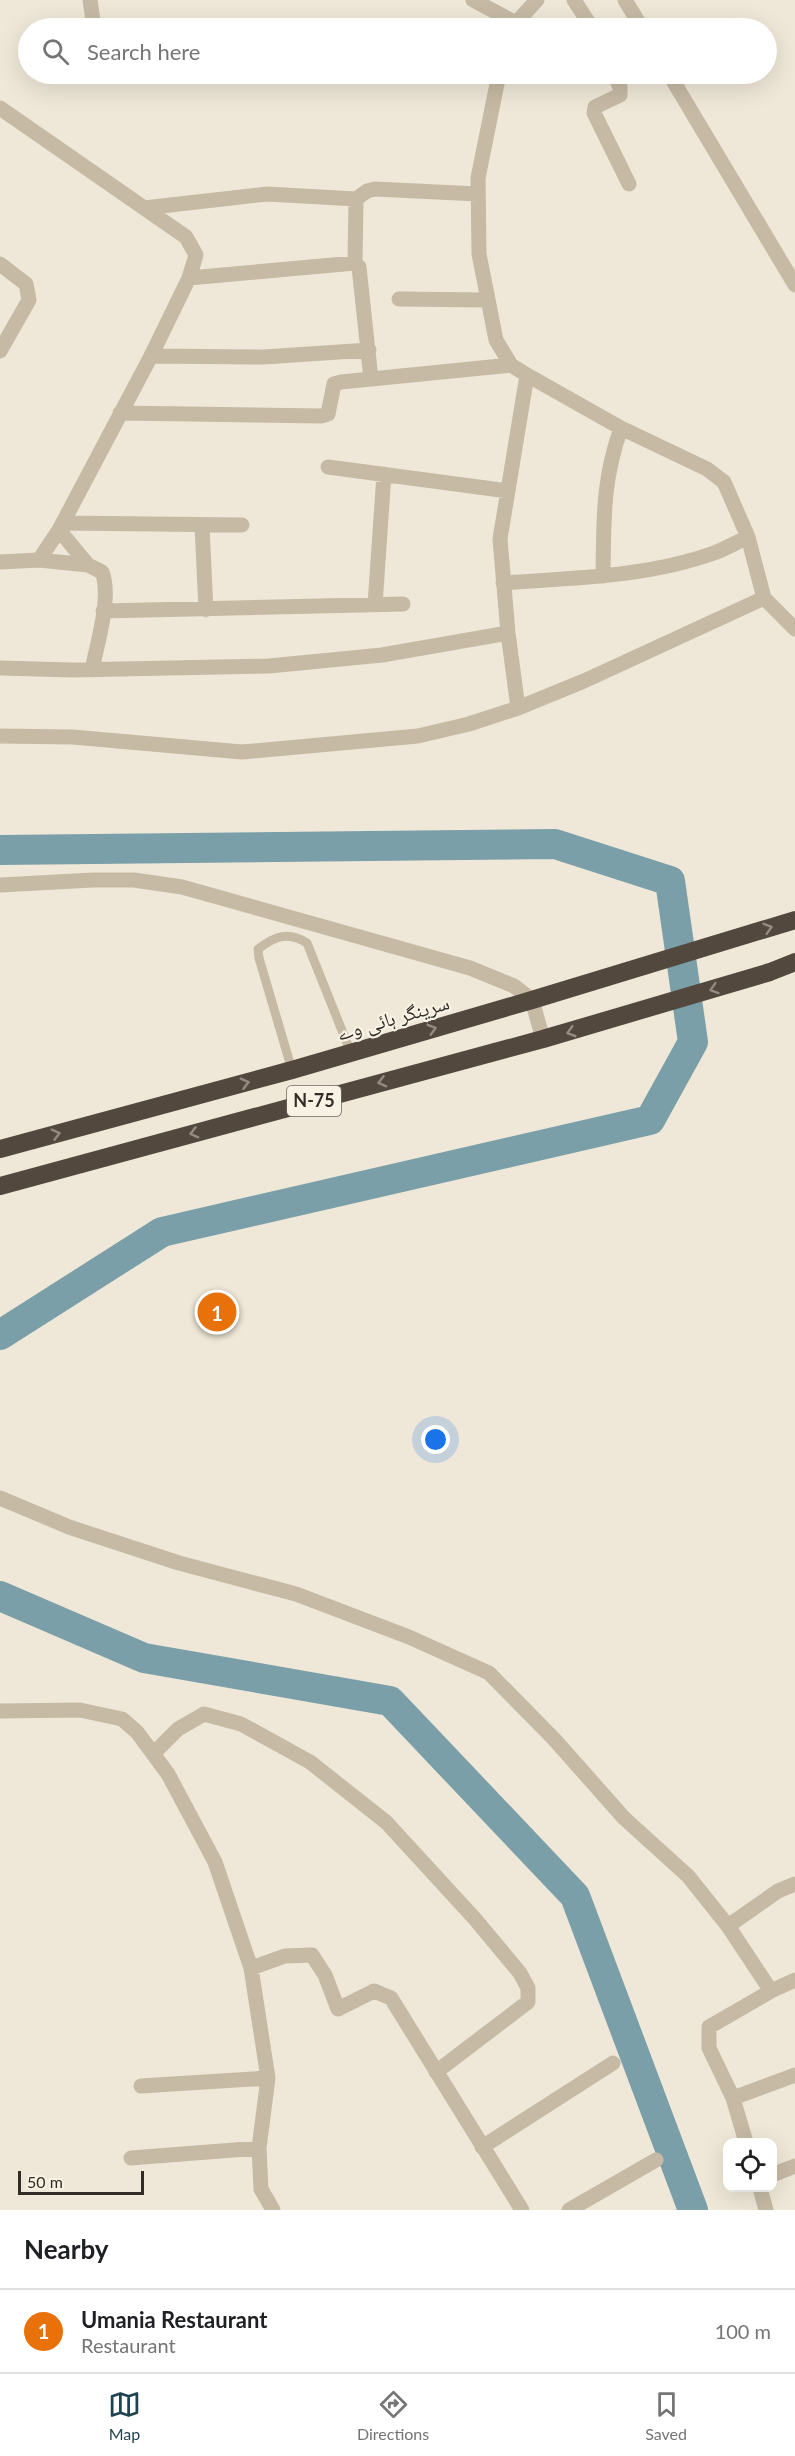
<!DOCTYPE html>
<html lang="en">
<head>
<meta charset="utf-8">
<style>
	:root { --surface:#fff; --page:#f2f2f2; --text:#202124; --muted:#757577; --line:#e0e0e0; --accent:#1f4450 }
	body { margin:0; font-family:Lato,"Noto Naskh Arabic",sans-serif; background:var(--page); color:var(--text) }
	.controls { position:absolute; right:18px; bottom:18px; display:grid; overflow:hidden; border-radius:12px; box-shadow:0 6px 24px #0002 }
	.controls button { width:54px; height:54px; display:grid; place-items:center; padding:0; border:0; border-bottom:2px solid var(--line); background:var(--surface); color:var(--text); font:30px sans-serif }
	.scale { position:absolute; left:18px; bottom:15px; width:126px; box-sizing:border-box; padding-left:6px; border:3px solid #322c26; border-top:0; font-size:16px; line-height:21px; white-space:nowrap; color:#322c26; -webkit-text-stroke:4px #f7f2e4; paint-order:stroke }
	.you { position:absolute; left:436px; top:1440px; width:21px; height:21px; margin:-15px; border:4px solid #fff; border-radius:50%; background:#1a73e8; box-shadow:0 0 0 9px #1a73e833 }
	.badge { display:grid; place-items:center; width:39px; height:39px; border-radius:50%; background:var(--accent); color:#fff; font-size:20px; font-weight:700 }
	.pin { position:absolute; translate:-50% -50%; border:3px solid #fff; box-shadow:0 2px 6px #0006 }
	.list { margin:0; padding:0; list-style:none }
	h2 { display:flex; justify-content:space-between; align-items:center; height:78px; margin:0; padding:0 24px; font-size:26px }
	h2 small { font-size:20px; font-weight:400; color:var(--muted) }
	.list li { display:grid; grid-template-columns:39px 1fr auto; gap:18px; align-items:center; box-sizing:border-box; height:84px; padding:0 24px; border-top:2px solid var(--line) }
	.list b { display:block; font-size:22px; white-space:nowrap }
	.list p { margin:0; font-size:20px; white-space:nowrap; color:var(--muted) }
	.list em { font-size:20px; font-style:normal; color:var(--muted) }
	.icon { flex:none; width:33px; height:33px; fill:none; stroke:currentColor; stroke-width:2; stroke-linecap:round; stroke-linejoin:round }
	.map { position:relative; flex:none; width:795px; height:2210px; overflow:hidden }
	.search { position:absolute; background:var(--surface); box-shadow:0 6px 24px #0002; left:18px; right:18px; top:18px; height:66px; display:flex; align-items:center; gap:15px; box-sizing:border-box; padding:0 21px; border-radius:33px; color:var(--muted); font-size:22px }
	.sheet { height:162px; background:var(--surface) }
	nav { display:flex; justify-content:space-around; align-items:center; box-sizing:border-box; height:84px; border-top:2px solid var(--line); background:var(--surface); font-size:16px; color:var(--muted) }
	nav a { display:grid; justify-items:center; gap:3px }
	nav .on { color:var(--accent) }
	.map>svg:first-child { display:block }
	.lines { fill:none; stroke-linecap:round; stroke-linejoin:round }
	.river { stroke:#7a9fa9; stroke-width:30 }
	.lane { stroke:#c6baa5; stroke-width:9 }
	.street { stroke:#c6baa5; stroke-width:15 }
	.highway { stroke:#52483e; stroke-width:18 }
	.oneway { stroke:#948c80 }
	.labels { text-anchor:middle; stroke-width:4.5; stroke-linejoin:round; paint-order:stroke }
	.shield { fill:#f7f2e4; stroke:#6d675f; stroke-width:1.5 }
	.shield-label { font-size:18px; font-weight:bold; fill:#322c26 }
	.street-label { font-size:20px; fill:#322c26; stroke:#f7f2e4 }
</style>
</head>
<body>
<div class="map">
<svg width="795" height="2210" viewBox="0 0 795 2210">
	<rect width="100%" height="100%" fill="#efe8d8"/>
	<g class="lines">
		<path class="river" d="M0,850l555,-6 115,37 23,161 -43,78 -488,112 -162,103
			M0,1596l144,62 246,43 185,195 118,314"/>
		<path class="lane" d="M292,1070l-33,-112 -1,-9c17,-13 31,-18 49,-6l44,110"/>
		<path class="street" d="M90,0l4,28
			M473,0l43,23
			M574,0l18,28
			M625,0l17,28
			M514,28l2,-5 21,-23
			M499,74l-21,104 1,76 17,86 15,25 16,10 94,53 86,41 17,13 24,55 16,61 31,31
			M614,74l6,13v8l-25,12 -1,6 35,71
			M669,74l126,211
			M0,108l186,129 10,18 -7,23 -38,78 -92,174 29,35 14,7c10,26 -5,71 -10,98
			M144,208l123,-14 89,5 11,-8 8,-2 103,5
			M355,263l1,-64
			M0,264l26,20 3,16 -29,51
			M189,278l166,-15 4,4 12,112
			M399,299l87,1
			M151,356l113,1 105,-7
			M120,413l202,3 6,-2 6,-30 7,-2 170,-17
			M328,467l180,24
			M63,523l179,2
			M202,526l4,84
			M39,560l49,5
			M0,562l39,-2 20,-30
			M603,576c1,-56 -1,-94 18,-148
			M503,583c70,-5 144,-6 211,-30 11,-4 23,-11 34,-16
			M375,605l9,-131
			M103,611l300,-7
			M0,668l72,2 197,-4 113,-11 126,-22
			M518,708l-10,-75 -8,-94 27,-164
			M0,736l73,1 169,15 176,-16 51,-12 49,-16 66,-27 180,-83
			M0,885l93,-5h41l48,7 288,81 44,18 18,14 11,39
			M0,1498l69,29 110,36 117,31 113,43 80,36 65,66 70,79 64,58 40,50 43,65
			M0,1711l80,-1 42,9 15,13 31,42 47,88 36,106 17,110 -9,70 2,41 12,21
			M153,1754l25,-25 26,-15 37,10 69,38 76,60 89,97 45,54 8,15v14l-92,70
			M728,1926l50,-35 17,-7
			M251,1968l34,-12 27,-1 13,20 13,34 36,-18 17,7 131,212
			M141,2086l127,-8
			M733,2098l62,-23
			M746,2142l-13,-44 -24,-50v-21l62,-36 24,-11
			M482,2147l131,-84
			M131,2158l128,-10
			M772,2175l23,-9
			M760,2188l6,22
			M569,2210l87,-50"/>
		<path class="highway" d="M0,1149l292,-79 240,-70 263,-80
			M0,1186l543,-147 227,-67 25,-10"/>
	</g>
	<defs><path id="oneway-chevron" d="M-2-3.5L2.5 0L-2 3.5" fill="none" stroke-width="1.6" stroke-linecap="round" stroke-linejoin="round" transform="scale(1.5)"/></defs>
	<g class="oneway">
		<use href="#oneway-chevron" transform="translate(768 928) rotate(-17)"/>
		<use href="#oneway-chevron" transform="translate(714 989) rotate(163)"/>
		<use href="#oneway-chevron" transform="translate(432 1029) rotate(-16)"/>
		<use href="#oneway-chevron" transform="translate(571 1032) rotate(164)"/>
		<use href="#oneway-chevron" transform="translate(382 1082) rotate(165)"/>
		<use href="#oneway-chevron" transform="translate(245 1083) rotate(-15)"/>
		<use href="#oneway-chevron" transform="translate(194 1133) rotate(165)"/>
		<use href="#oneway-chevron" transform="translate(56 1134) rotate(-15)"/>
	</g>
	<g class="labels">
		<rect class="shield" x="287" y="1086" width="54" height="30" rx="4.5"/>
		<g class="shield-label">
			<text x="314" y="1107">N-75</text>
		</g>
		<g class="street-label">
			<text transform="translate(393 1018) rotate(-16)" y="7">سرینگر ہائی وے</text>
		</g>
	</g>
</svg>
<div class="controls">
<button><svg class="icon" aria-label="locate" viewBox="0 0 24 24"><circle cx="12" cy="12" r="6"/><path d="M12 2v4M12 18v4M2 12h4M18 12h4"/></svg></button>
</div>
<div class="scale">50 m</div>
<div class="you"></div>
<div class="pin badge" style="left:217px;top:1312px;background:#e8710a">1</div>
<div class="search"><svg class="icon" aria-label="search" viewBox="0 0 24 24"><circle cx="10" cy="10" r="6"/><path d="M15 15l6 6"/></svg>Search here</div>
</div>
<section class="sheet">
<h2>Nearby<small></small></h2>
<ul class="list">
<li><span class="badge" style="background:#e8710a">1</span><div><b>Umania Restaurant</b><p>Restaurant</p></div><em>100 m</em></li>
</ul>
</section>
<nav>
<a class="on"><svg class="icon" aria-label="map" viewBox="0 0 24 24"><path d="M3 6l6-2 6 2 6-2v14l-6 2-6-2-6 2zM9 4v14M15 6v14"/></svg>Map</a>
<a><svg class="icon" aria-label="directions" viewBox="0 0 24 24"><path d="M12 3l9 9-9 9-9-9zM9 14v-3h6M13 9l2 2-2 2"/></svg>Directions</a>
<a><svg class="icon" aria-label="saved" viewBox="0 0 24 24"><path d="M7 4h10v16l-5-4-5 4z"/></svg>Saved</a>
</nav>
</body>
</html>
